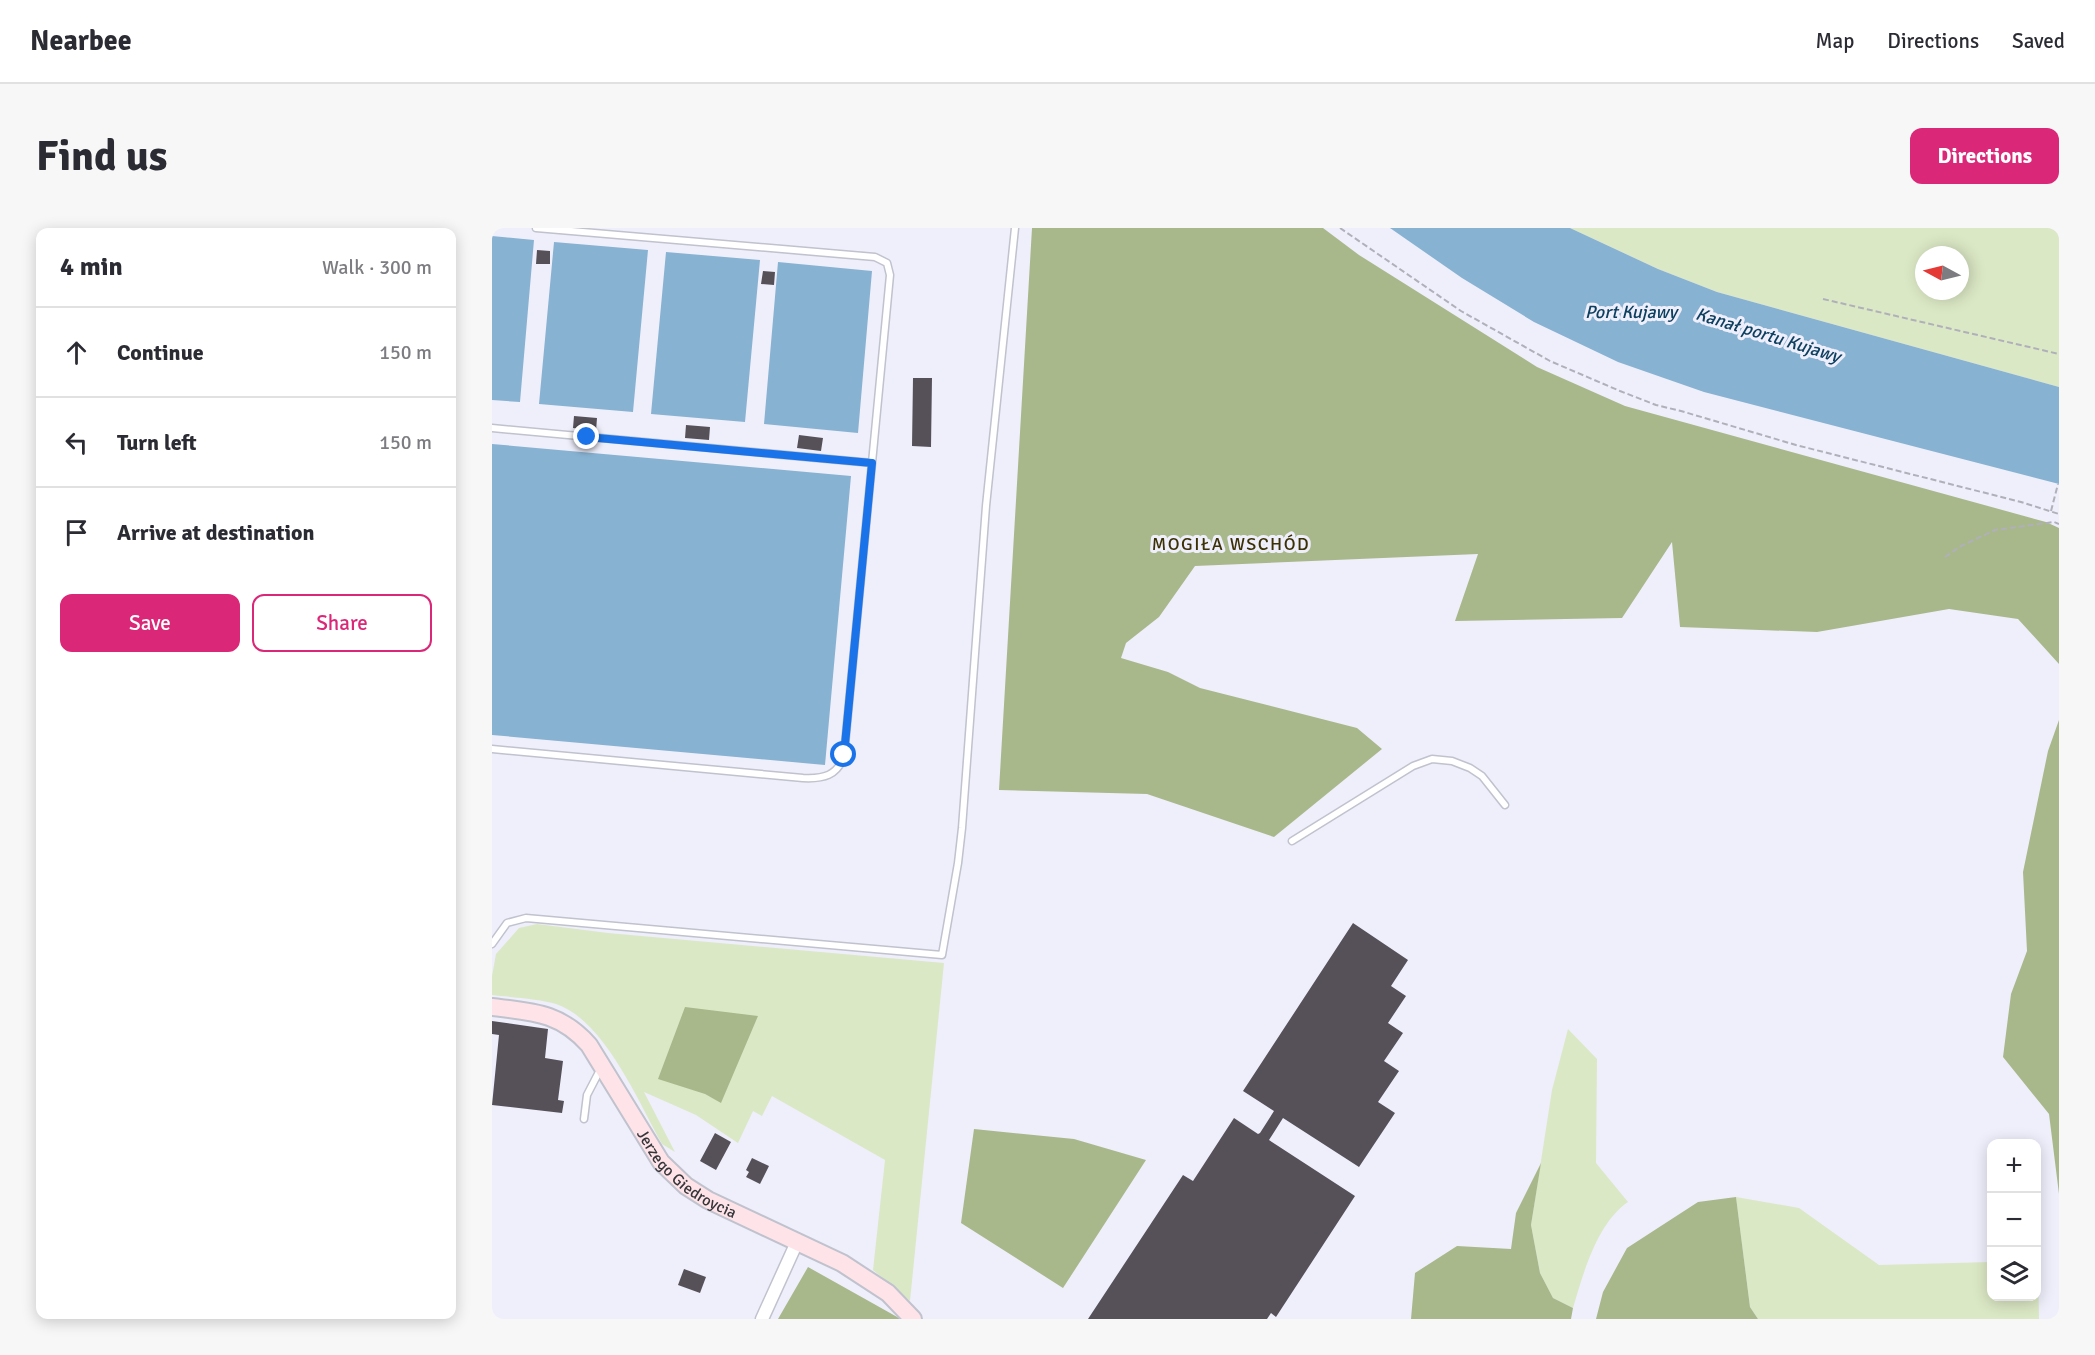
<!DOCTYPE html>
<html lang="en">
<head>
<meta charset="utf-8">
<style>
	:root { --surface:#fff; --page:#f7f7f7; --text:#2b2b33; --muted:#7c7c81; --line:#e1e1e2; --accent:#db2777 }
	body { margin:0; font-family:Signika,sans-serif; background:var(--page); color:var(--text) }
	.controls { position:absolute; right:18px; bottom:18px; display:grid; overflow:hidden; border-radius:12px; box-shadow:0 3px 15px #0003 }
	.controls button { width:54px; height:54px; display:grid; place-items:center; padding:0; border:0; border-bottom:2px solid var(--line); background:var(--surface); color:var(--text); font:30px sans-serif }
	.compass { position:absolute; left:1423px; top:18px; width:54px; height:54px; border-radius:50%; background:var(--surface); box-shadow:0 3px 15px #0003; rotate:277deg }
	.stop { position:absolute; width:18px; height:18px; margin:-14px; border:4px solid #1a73e8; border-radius:50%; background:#fff }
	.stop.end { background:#1a73e8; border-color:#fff; box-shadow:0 2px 6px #0008 }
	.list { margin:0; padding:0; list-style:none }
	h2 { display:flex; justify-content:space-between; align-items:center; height:78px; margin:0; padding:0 24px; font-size:26px }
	h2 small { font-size:20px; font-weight:400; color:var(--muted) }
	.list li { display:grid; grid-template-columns:39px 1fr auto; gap:18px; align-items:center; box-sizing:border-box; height:90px; padding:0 24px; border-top:2px solid var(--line) }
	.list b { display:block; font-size:22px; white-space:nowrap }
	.list em { font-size:20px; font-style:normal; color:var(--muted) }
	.actions { display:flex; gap:12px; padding:18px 24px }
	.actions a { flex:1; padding:14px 0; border:2px solid var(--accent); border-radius:12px; text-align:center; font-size:21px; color:var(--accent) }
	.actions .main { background:var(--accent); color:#fff }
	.icon { flex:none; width:33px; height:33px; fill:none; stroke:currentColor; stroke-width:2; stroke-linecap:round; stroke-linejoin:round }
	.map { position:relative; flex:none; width:1567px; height:1091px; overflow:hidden; border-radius:12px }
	header { display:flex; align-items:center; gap:36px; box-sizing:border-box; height:84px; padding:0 30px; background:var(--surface); border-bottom:2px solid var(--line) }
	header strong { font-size:28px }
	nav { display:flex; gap:33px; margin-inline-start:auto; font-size:21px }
	.intro { display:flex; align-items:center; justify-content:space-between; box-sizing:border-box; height:144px; padding:0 36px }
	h1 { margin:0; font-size:42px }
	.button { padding:15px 27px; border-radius:12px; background:var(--accent); color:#fff; font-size:21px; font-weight:700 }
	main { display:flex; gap:36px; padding:0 36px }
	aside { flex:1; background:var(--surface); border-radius:12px; box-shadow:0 3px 15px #0003 }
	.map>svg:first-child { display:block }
	.green { fill:#dbe8c5; fill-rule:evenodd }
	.forest { fill:#a8b88b }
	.water { fill:#88b2d2 }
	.building { fill:#565159 }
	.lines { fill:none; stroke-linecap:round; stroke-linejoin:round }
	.lane-casing { stroke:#c0c2cd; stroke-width:9 }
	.street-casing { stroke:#c0c2cd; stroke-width:15 }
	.secondary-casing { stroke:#c0c2cd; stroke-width:20 }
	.path { stroke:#afb0b9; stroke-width:2; stroke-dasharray:6 3; stroke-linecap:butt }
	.lane { stroke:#fff; stroke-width:6 }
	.street { stroke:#fff; stroke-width:12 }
	.secondary { stroke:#fee4e8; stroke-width:16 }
	.route { stroke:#1a73e8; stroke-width:8 }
	.labels { text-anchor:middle; stroke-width:6; stroke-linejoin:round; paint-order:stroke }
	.street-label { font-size:16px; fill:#35363a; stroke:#eeeffb }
	.water-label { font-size:18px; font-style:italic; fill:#0d3f60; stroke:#eeeffb }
	.neighbourhood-label { font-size:18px; letter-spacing:1.5px; fill:#3c3005; stroke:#eeeffb }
</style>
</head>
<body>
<header>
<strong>Nearbee</strong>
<nav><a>Map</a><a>Directions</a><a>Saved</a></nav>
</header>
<div class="intro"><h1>Find us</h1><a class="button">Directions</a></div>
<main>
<aside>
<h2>4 min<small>Walk · 300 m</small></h2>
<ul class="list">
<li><svg class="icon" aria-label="ahead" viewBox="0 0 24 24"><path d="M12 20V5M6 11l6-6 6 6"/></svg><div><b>Continue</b></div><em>150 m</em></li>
<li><svg class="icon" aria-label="left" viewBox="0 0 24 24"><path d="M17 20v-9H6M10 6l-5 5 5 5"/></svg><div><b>Turn left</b></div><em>150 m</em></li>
<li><svg class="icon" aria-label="arrive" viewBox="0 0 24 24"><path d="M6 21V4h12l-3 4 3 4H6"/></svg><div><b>Arrive at destination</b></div></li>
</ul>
<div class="actions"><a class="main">Save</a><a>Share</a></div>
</aside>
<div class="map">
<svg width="1567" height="1091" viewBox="0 0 1567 1091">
	<rect width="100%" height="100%" fill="#eeeffb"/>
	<path class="green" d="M1078,0h489v159l-342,-95 -59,-23zM1432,27h36v36h-36z
		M45,696l71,9 336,30 -34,338 -37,-31 12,-110 -113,-64 -10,20 -9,-5 -15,32 -42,-28 -52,-23 31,60 -13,-8c-24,-43 -58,-124 -106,-140 -15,-5 -47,-7 -64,-9v-19l4,-22 23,-26zM265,788l-36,86 -16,-8z
		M1076,801l29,30 -1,104 32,39c-31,21 -45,72 -55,106l-20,-10 -13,-25 -9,-48 21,-135z
		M1244,969l63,11 80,57 112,-3 1,34h44v-34l2,-1 1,58h-281l-8,-12z"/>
	<path class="forest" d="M540,0h291l36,27 178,112 88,39 421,116 13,6v136l-41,-45 -69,-10 -132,23 -137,-5 -8,-85 -50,76 -167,3 23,-67 -283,12 -36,51 -33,26 -5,15 47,14 32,16 157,40 25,21 -108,88 -127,-43 -148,-4z
		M1567,492v474l-10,-80 -46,-57 8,-63 16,-43 -4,-79 25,-121z
		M193,779l73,9 -37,87 -16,-9 -47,-15z
		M482,901l100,10 72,21 -83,128 -102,-65z
		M1049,935l-10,62 9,48 13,25 20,10 -2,11h-160l4,-46 42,-27 54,3 5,-36z
		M1244,969l14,110 8,12h-162l7,-27 24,-44 71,-46z
		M316,1039l91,51v1h-121z"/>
	<path class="water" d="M898,0h180l88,41 59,23 342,95v97l-355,-92 -86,-30 -84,-40 -72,-44z
		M0,8l42,4 -14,162 -28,-2z
		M62,14l94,8 -15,162 -94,-8z
		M174,24l94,8 -15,162 -94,-8z
		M286,34l94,9 -14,162 -94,-9z
		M0,216l359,32 -26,289 -333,-30z"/>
	<path class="building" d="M45,22l13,1v13h-14z
		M271,43l12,1 -1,13 -13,-1z
		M421,150h19l-1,69 -19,-1z
		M82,188l23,2 -1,13 -23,-3z
		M194,197l24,2 -1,13 -24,-2z
		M307,207l24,3 -2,13 -24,-3z
		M861,695l55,37 -17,26 15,10 -18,27 15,10 -19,28 15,10 -21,31 17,11 -36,54 -76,-49 -14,22 86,56 -79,121 -5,-4 -4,6h-179l95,-144 10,6 41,-63 24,16 2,-1 14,-22 -31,-20z
		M0,793l56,8 -3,29 18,3 -5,39 6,1 -2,12 -70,-8 7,-70 -7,-1z
		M223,905l16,9 -15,28 -16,-9z
		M260,930l17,8 -9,18 -14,-7 3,-5 -3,-2z
		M192,1041l22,8 -6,16 -22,-8z"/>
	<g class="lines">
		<defs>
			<path id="lane" d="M0,200l380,35
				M0,521l311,29c20,1 35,-2 41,-23l46,-480 -3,-12 -12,-6 -339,-29
				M800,613l121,-75 19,-7 20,2 18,7 12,8 23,29
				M0,716l15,-21 19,-5 416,37 16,-92 4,-35 24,-322 29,-278
				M92,891l3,-24 13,-25"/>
			<path id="street" d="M270,1091l35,-77"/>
			<g id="secondary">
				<path id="s1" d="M0,779c40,5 68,5 97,38l72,117 25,24 22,14 134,63 46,30 25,26"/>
			</g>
		</defs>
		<use href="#lane" class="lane-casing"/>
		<use href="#street" class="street-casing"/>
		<use href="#secondary" class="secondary-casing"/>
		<path class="path" d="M848,0l121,83 89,50 70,30 36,14 25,6 115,34 225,57 38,12
			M1331,71l236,55
			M1559,283l7,-27
			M1453,329l16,-11 34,-16 59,-8 5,2"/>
		<use href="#lane" class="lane"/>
		<use href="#street" class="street"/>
		<use href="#secondary" class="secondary"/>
	</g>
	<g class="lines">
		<path class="route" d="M95,209l285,26 -28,292"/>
	</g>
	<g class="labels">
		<g class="street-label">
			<text dy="6" stroke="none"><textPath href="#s1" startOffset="272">Jerzego Giedroycia</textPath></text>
		</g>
		<g class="water-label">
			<text x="1139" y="90">Port Kujawy</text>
			<text transform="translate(1276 107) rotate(17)" y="6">Kanał portu Kujawy</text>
		</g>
		<g class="neighbourhood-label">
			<text x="739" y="322">MOGIŁA WSCHÓD</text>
		</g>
	</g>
</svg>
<div class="controls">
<button>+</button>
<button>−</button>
<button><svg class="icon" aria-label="layers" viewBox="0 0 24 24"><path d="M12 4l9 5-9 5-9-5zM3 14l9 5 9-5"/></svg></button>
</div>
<svg class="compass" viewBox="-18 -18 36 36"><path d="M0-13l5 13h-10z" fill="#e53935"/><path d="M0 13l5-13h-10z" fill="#7c7c81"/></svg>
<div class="stop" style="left:352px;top:527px"></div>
<div class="stop end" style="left:95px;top:209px"></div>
</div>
</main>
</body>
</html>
